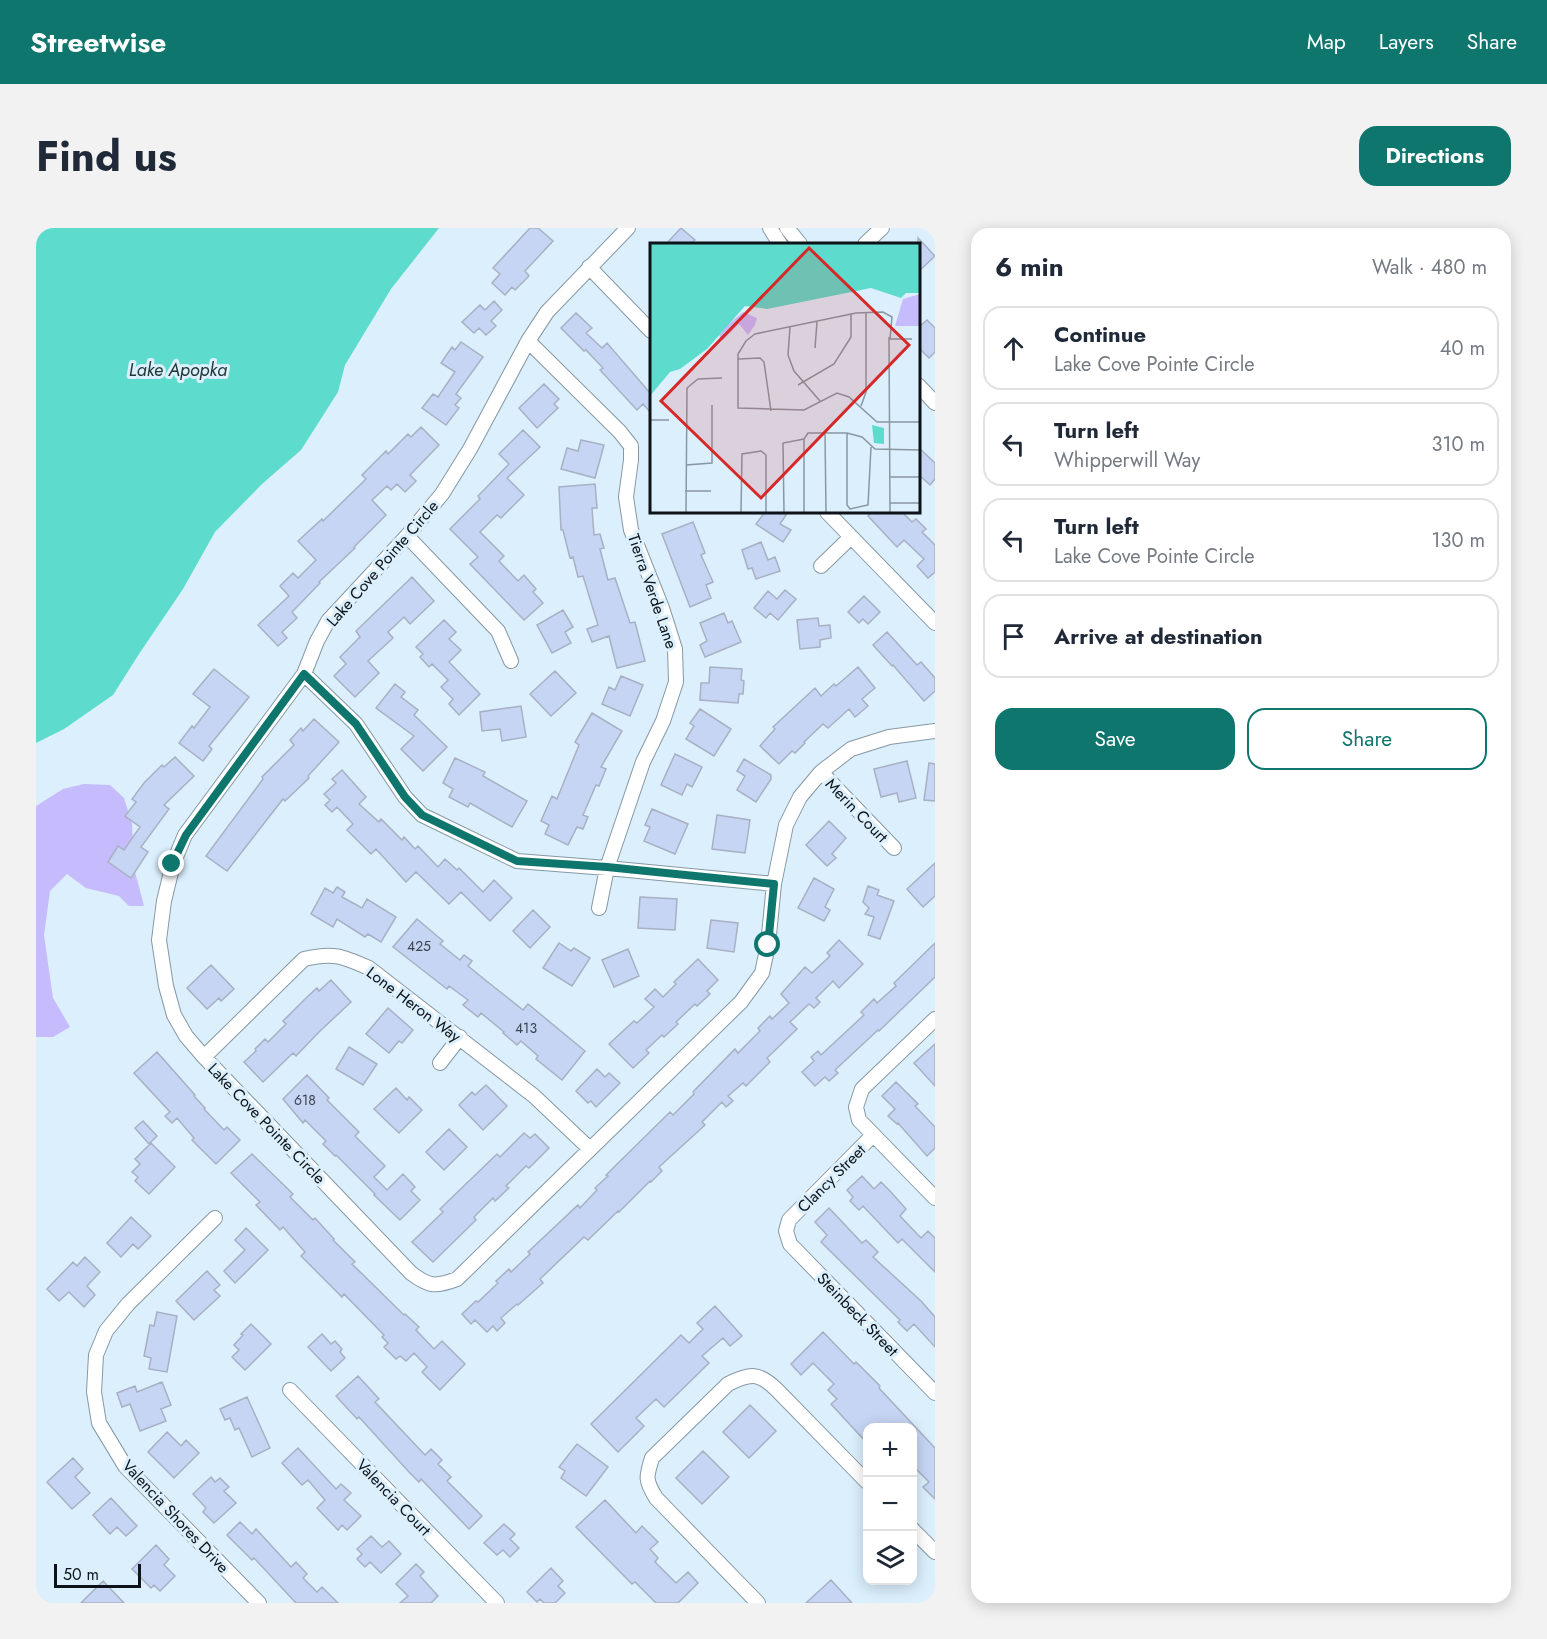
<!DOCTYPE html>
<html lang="en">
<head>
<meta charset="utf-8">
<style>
	:root { --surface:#fff; --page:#f2f2f3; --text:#1f2937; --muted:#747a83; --line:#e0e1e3; --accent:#0f766e }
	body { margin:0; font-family:Jost,sans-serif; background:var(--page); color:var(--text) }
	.controls { position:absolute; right:18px; bottom:18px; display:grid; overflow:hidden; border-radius:12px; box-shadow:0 3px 15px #0003 }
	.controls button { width:54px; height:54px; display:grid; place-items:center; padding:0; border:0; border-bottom:2px solid var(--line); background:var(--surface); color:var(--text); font:30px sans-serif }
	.scale { position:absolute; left:18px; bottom:15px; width:87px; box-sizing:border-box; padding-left:6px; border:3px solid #0d1318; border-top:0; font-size:16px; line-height:21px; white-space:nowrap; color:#0d1318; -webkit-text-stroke:4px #dbeffd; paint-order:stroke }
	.stop { position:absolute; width:18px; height:18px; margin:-14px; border:4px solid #0f766e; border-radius:50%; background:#fff }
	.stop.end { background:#0f766e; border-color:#fff; box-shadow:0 2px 6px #0008 }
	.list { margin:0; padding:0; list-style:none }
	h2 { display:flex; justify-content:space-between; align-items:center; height:78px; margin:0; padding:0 24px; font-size:26px }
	h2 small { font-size:20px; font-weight:400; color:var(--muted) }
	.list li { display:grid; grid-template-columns:39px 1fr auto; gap:18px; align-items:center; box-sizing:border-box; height:84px; margin:0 12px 12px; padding:0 12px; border:2px solid var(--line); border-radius:18px }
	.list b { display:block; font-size:22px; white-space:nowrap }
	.list p { margin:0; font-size:20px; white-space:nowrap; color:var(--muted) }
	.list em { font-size:20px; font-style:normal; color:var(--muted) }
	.actions { display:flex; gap:12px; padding:18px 24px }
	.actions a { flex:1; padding:14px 0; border:2px solid var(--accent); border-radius:18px; text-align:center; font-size:21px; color:var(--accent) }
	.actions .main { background:var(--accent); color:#fff }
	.icon { flex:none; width:33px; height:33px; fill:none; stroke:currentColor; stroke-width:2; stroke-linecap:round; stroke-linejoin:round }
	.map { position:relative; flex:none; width:899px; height:1375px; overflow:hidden; border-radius:18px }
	header { display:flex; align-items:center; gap:36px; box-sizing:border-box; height:84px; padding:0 30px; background:var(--accent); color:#fff }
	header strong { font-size:28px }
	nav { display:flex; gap:33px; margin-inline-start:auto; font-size:21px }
	.intro { display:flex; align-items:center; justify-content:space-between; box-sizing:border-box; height:144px; padding:0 36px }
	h1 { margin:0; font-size:42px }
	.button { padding:15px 27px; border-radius:18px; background:var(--accent); color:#fff; font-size:21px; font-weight:700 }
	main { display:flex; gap:36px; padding:0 36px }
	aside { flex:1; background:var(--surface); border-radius:18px; box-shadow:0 3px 15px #0003 }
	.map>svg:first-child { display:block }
	.green { fill:#c6bbfc }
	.water { fill:#5ddccd }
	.building { fill:#c6d5f4; stroke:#a8b0c3; stroke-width:1.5 }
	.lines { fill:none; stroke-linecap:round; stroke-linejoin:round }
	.minor-casing { stroke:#8698a4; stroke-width:16 }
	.minor { stroke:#fff; stroke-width:14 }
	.route { stroke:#0f766e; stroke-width:8 }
	.labels { text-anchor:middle; stroke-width:6; stroke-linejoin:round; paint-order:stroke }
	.number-label { font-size:14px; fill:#3b444f }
	.street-label { font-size:16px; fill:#0d1318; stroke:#dbeffd }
	.water-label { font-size:18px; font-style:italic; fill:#213734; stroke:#dbeffd }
	.inset-road { fill:none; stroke:#8997a1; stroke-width:1.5 }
	.view { fill:#d62828; fill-opacity:0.15; stroke:#d62828; stroke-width:3 }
	.inset-edge { fill:none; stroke:#0d1318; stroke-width:3 }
</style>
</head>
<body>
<header>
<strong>Streetwise</strong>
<nav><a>Map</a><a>Layers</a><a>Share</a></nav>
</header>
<div class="intro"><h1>Find us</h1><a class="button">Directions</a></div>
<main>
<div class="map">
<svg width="899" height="1375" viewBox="0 0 899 1375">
	<rect width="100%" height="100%" fill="#dbeffd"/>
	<path class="green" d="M48,556l26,1 14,13 8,26 2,44 10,38h-15l-10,-10 -33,-8 -19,-14 -17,17 -6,44 9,63 17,29 -17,10h-17v-231l27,-17z"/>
	<path class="water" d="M0,0h403l-48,61 -46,76 -7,27 -37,58 -39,34 -47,48 -32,57 -44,65 -26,41 -49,34 -28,14z"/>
	<path class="building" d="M494,0h8l15,13 -28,30 4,5 -14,14 -3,-3 -7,8 -13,-12 8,-9 -7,-6z
		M645,0l14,12 -5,4h-24z
		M882,10l17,18 -17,16z
		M458,73l8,9 -11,11 5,5 -10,9 -7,-7 -5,5 -12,-11 18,-17 5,5z
		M540,85l16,15 -6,5 16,15 5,-5 44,51v19l-8,-9 -6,6 -37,-40 3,-2 -17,-18 -2,1 -23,-23z
		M891,92l8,8v24l-6,6 -11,-11v-19z
		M425,114l22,15 -27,37 5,4 -6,7 4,3 -13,17 -24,-17 11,-14 5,3 17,-25 -14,-9 11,-16 3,3z
		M508,156l15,15 -5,5 4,4 -21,20 -18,-20z
		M385,199l18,18 -29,30 6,6 -11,11 -8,-8 -6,6 -4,-4 -15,14 14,15 -32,32 1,1 -36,34 1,1 -28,29 5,6 -15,14 5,6 -9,8 -20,-21 31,-29 -9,-10 13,-13 5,5 18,-18 -18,-19 24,-22 1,2 43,-42 -4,-4 24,-24 2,3 20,-20 3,3z
		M487,202l17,17 -33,31 17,17 -23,23 -4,-3 -17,17 24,24 -5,5 19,20 6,-6 12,14 -3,3 10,11 -19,17 -54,-56 8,-7 -28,-28 30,-30 -2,-3 31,-32 -10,-10z
		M545,212l23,5 -9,33 -34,-9 6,-21 11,3z
		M882,219l17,16v16l-5,6 -12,-11z
		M559,256l2,24h-5l2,27 6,-1 4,14 -4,1 8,31 7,-2 15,45 5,-1 10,39 -28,7 -8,-32 -17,6 -5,-13 11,-4 -15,-49 -5,1 -5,-20 -3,1 -7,-28h-2l-2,-43z
		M729,284h23l-8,12 11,6 -8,12 -27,-18z
		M836,284h30l10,10 4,-3 10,10 -4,3 13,13v27l-7,6 -11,-12 7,-7 -20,-19 -7,7 -29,-31z
		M657,294l12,31 -4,2 12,27 -7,3 5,13 -21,9 -28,-73z
		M725,314l7,18 7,-3 5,14 -24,8 -4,-11 -4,1 -6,-19z
		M376,349l22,24 -24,23 -6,-7 -16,15 5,6 -25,23 11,12 -24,24 -21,-21 12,-12 -6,-7 20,-20 -4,-6z
		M749,362l11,9 -18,21 -8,-7 -4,5 -12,-10 14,-17 9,8z
		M828,368l16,16 -12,12 -5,-5 -4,4 -11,-11z
		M527,382l10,17 -8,5 6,11 -19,10 -15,-28z
		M688,385l4,10 4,-2 9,21 -36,15 -5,-12 7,-4 -7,-18z
		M782,390l1,8 11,-1 1,13 -11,2v7l-20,2 -3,-29z
		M408,392l12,12 -7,7 12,11 -12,12 31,32 -21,21 -10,-11 4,-5 -12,-12 7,-7 -16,-16 -3,3 -9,-10 3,-3 -7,-7z
		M851,404l30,33 4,-3 14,16v13l-11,10 -31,-36 -1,1 -19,-21z
		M674,439l32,2 -1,11 3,1 -1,13h-4l-1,9 -38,-3 1,-17h8z
		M822,439l17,21 -13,11 6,7 -13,11 -6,-8 -21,19 -5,-4 -19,18 1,1 -10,10 -3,-2 -13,13 -19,-18 15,-17 -2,-2 42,-39 6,8 13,-12 2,2z
		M178,441l35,28 -40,49 3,3 -9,12 -24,-18 13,-17 2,2 16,-21 -17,-13z
		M519,443l21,22 -25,23 -21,-22z
		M585,448l22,9 -13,31 -28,-12 7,-17 6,3z
		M359,456l10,8 -4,5 17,13 -4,5 33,32 -24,24 -22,-22 13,-13 -38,-28z
		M485,478l5,31 -24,4 -2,-12 -18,2 -2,-19z
		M664,481l31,20 -17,27 -28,-17 8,-13 -4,-3z
		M556,485l30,18 -21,36 5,2 -7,17 -3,-1 -13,30 5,2 -5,12 -6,-2 -9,18 -23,-11 4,-9 -8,-4 11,-25 5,3 22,-54 -4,-3z
		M278,491l25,23 -31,34 1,2 -24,23 -2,-2 -56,72 -21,-15 57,-77 -1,-2 32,-32 -4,-5 11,-12 2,3z
		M639,526l27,13 -10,20 -5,-3 -5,11 -21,-10z
		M139,529l19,19 -30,29 5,4 -28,38 7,5 -17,26 -23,-16 10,-16 6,4 16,-23 -15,-11 11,-14 -4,-3 12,-16 18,-18 2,2z
		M419,530l30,14 -2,4 44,25 -15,26 -42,-24 -2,4 -19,-10 4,-8 -10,-6z
		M708,531l27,16v4l-15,23 -19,-12 8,-14 -8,-5z
		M871,533l9,37 -17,4 -2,-9 -16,4 -7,-28z
		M893,535l6,1v37l-11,-1z
		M306,542l24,27 -7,7 20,18 2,-3 21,21 2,-3 11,12 3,-3 20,21 7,-8 12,11 2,-2 24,24 11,-12 18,18 -22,23 -29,-29 -12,12 -33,-32 -10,10 -30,-33 -5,5 -24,-24 6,-6 -16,-17 -5,5 -7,-7 5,-5 -6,-6 12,-11 -4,-4z
		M616,581l36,15 -13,30 -31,-13 6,-14 -5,-2z
		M681,587l33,5 -5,33 -33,-4z
		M793,593l17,17 -14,16 4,4 -9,8 -21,-21z
		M899,635v33l-12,11 -16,-18z
		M778,650l20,11 -9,18 5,3 -6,11 -26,-13z
		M832,658l11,4 -2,5 17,6 -14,38 -12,-4 6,-18 -9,-3 4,-6 -6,-6z
		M301,659l8,5 -3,5 20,11 5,-9 29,18 -15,25 -13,-8 -3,3 -28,-18 -4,8 -22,-13 14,-26 8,5z
		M604,669l37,2 -2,31 -37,-2z
		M497,682l17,17 -20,21 -17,-17z
		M381,691l26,22 -3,3 20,16 4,-5 8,6 -4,5 16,13 39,31 5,-6 57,47 -23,29 -26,-21 2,-3 -17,-15 -4,4 -14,-12 1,-1 -23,-19 -3,4 -15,-12 5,-5 -19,-14 -2,3 -54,-42z
		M675,692l27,3 -4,29 -27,-4z
		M803,712l24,24 -24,24 -6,-7 -17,17 4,4 -6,6 -5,-4 -19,18 7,7 -30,29 3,4 -24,24 -3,-3 -15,13 5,5 -7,6 -4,-5 -20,20 3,3 -46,42 3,4 -11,11 -1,-1 -31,31 -1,-1 -30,29 -4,-3 -44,42 3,4 -25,22 -1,-1 -16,14 4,5 -8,8 -4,-5 -6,6 -12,-12 -4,4 -9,-10 14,-13 2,1 20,-19 -2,-2 13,-12 2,3 19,-18 -2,-2 50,-47 2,3 17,-18 -2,-2 13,-12 -2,-1 64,-63 3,3 21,-21 -1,-2 42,-43 3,4 22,-22 -2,-3 12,-12 2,3 17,-16 -8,-9 24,-27 7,6 18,-17 -3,-3z
		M523,715l12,8 3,-3 16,10 -18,28 -29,-18z
		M899,715v34l-56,54 -1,-1 -43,40 3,3 -9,8 -4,-4 -10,9 -13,-14 12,-11 -3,-4 7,-6 3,4 43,-40 -3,-3 13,-13 3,4 19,-17 -2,-3z
		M592,721l11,27 -25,11 -12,-27z
		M662,731l20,21 -11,11 3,3 -13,12 -2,-2 -19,18 2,2 -14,13 -2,-2 -16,15 3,3 -16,15 -24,-24 25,-23 3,2 17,-16 -9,-8 10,-10 8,8 13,-13 -2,-2z
		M175,737l23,24 -13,12 -2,-3 -12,11 -20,-21z
		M295,752l20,22 -32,30 -23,24 -3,-3 -30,29 -19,-20 12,-11 -1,-2 10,-10 3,3 18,-18 -3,-3 23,-23 11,-10 2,3z
		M352,780l25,22 -11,13 -3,-2 -10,12 -23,-19z
		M899,816v42l-21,-23z
		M313,819l28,17 -14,21 -27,-16z
		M121,824l38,43 -1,1 11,12 -1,1 20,21 3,-3 13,13 -24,24 -24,-24 2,-2 -17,-20 -5,5 -7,-7 5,-4 -36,-39z
		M561,841l8,8 4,-4 11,10 -24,24 -5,-6 -3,2 -12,-12z
		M271,847l22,23 -2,2 32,32 -4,4 30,30 -11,11 13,13 16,-16 12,13 -4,4 9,9 -20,20 -26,-25 1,-1 -39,-39 -1,1 -12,-12 3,-3 -21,-21 -2,3 -20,-24z
		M860,854l22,22 -3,2 20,21v21l-8,8 -29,-33 -1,1 -9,-8 7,-7 -13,-13z
		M450,857l21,21 -24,24 -24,-25 13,-13 3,3z
		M360,860l11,12 2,-3 13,13 -23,23 -25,-24z
		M107,893l14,15 -8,8 -14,-16z
		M413,901l18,18 -23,23 -18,-18z
		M488,905l6,5 5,-4 14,14 -20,20 -3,-2 -20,20 3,2 -14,13 -2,-3 -19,19 2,3 -43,42 -21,-20 31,-30 -3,-3 57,-55 3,3z
		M115,915l24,24 -26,27 -14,-13 3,-4 -6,-5 8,-8 -5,-5z
		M216,926l41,40 -3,3 23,23 2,-2 19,21 -1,1 22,22 -3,2 52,51 1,-1 14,13 -3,3 18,19 8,-8 23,23 -25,26 -18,-18 5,-5 -13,-14 -8,8 -6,-5 -4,3 -12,-12 4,-4 -6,-6 2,-2 -40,-41 -2,3 -41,-41 4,-4 -22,-25 -3,3 -24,-25 4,-3 -29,-29z
		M826,948l12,13 7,-7 9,9 16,18 -6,7 21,22 7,-7 7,7v34l-33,-33 -4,4 -35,-37 -4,4 -9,-9 3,-4 -6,-7z
		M793,980l33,35 4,-3 12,12 -5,5 48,44 14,16v30l-21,-23 -7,7 -9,-9 2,-2 -79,-78 6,-7 -12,-13z
		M95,989l20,19 -13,13 -5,-5 -12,13 -14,-14z
		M210,1000l22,22 -33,33 -11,-12 21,-21 -10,-10z
		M49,1029l15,15 -13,14 8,9 -11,12 -15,-15 -10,9 -12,-12 26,-27 4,4z
		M171,1043l13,14 -6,5 6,6 -26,24 -18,-19z
		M679,1078l27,30 -12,10 -7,-8 -21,18 7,7 -45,44 -8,-8 -20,19 8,8 -26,26 -27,-28 90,-89 8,8 14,-14 -6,-6z
		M121,1084l20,4 -10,56 -18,-3 2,-11 -7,-2 6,-31 4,1z
		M215,1096l20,20 -26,26 -13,-13 7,-7 -5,-5 9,-10 -2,-1z
		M787,1104l31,32 2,-2 24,24 -1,2 56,60v51l-12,-12 6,-5 -17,-17v-37h-45v15l-36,-39 6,-5 -9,-9 6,-6 -21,-21 -12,12 -10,-11z
		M286,1106l9,10 4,-3 7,8 -2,3 5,6 -14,13 -23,-24z
		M322,1148l21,23 -4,3 50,53 6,-6 11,11 -4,4 13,13 -4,4 35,35 -13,13 -48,-50 -2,3 -10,-10 -50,-55 -2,2 -21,-23z
		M126,1154l9,23 -10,4 5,12 -26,10 -10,-27 -8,3 -5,-14 18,-7 2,6z
		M211,1169l23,51 -18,9 -13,-29 -4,2 -5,-12 -5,2 -5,-11z
		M714,1177l26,26 -27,27 -26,-26z
		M131,1204l14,14 5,-6 13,13 -25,25 -26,-26z
		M541,1216l31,23 -22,29 -25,-18 4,-7 -6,-4z
		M262,1220l38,41 5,-5 10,9 -7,7 17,16 -14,14 -5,-5 -4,5 -21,-22 8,-8 -17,-20 -6,5 -20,-22z
		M667,1223l26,26 -27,27 -26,-26z
		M37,1230l10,11 -8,8 15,16 -18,16 -25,-27z
		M175,1249l4,5 5,-4 9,9 -5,4 12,12 -22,20 -11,-11 3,-4 -13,-14z
		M75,1270l26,28 -11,10 -9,-9 -7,7 -17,-19z
		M569,1272l31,33 6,-7 16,16 -8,7 8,9 -3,4 21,21 12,-11 10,11 -20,20h-22l-21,-21 -3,2 -56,-57z
		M204,1294l12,12 4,-5 35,38 5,-5 11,12 -4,4 14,14 5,-5 16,16h-42l-42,-45 -2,2 -25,-25z
		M468,1296l11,10 -5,5 9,9 -9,9 -7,-7 -6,5 -13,-12z
		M335,1308l11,11 7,-6 12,13 -20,19 -11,-11 -5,5 -8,-8 5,-5 -5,-5z
		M120,1317l13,14 -5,6 11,11 -15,15 -6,-6 -3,3 -19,-19z
		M380,1336l8,8 -4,4 18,20 -7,7h-31l8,-7 -12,-12z
		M515,1340l12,13 -5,5 7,7 -10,10h-11l-4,-4 -3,3 -10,-10z
		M795,1352l21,23h-46z
		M67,1353l21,22h-43z"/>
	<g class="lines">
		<defs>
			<path id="minor" d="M592,0l-81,84 -19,29 -58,108 -28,45 -35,42 -79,85 -11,20 -13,33 -119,161 -12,29 -9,37 -5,39 7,46 8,29 12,21 18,21 207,216c18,14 25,14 46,6l284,-277 21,-29 6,-28 6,-61 12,-59 14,-28 21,-25 30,-23 38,-12 46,-6
				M734,0l10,16
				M751,0l13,16
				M829,16l17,-16
				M553,39l62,64
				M492,113l92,91 11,14v14l-5,37 5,33 31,78 13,41 1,33 -13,39 -20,41 -36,106 -8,40
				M882,157l17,18
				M791,284l108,111
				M371,308l91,95 13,30
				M785,338l30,-29
				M268,446l52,50 49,73 17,18 95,46 90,7 167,16
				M785,544l73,76
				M899,791l-73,70 -6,18 3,13 76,78
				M168,829l100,-98c29,-7 38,-3 65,9l165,128 56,53
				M404,835l20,-26
				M837,907l-84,85 -3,11 4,13 145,149
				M179,990l-87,86 -22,27 -10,24 -2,37 5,31 26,43 134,137
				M254,1162l207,213
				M876,1301l23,23
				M722,1375l-102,-105c-11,-18 -10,-21 -4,-40l76,-74c22,-11 31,-12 49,6l90,92"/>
		</defs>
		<use href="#minor" class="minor-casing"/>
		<use href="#minor" class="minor"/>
	</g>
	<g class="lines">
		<path class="route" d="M136,636l14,-29 118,-161 52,50 49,73 17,18 95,46 90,6 167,17 -6,61"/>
	</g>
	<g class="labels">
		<g class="number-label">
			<text x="383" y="723">425</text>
			<text x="490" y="805">413</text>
			<text x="269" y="877">618</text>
		</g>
		<g class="street-label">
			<text transform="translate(346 335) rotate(-49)" y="6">Lake Cove Pointe Circle</text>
			<text transform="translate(617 363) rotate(71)" y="6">Tierra Verde Lane</text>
			<text transform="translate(821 582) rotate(46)" y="6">Merin Court</text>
			<text transform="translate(378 776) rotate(37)" y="6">Lone Heron Way</text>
			<text transform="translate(231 895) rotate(46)" y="6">Lake Cove Pointe Circle</text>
			<text transform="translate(795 950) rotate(-45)" y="6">Clancy Street</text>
			<text transform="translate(822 1086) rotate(46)" y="6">Steinbeck Street</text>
			<text transform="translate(358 1269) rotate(46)" y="6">Valencia Court</text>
			<text transform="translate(140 1288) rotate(47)" y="6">Valencia Shores Drive</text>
		</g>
		<g class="water-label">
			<text x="142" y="148">Lake Apopka</text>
		</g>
	</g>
	<g transform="translate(614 15)">
		<rect width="270" height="270" fill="#dbeffd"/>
		<path d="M270,51v32h-25l8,-27zM93,69l14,6 -2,7 -7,10 -9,-11 -16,16 -4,-4 6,-9z" fill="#c6bbfc"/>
		<path d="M0,1h270v49h-14l-5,5 -30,-10 -104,21 -22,-3 -38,43 -27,20 -10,3 -20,24zM222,182l12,3v16l-10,-1z" fill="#5ddccd"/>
		<path class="inset-road" d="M140,84l-2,28 6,16 26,30M239,94l1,175M240,96l2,-22 -9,-5 -27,1 -101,21 -9,7 -8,13v54l66,2 33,-17 12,4 28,25h43M240,96h22M165,105l2,-26M88,116l22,-1 4,4 7,49M148,142l36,-21 17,-27v-23M211,163l5,-14v-80M0,177h19M175,190l1,79M197,190v72l3,4 18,-4 3,-58M154,196l4,-6h39l15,4 13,12 45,1M154,196v73M36,222l26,-2v-58M240,234h30M35,248h26M240,260h30M36,269l1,-124 11,-9 24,-1M91,269l1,-58 19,-3 5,4v57M134,269l-1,-69 21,-4"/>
		<path class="view" d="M159,5l100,97 -148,153 -100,-97z"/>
		<rect width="270" height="270" class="inset-edge"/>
	</g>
</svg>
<div class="controls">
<button>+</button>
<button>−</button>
<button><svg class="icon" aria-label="layers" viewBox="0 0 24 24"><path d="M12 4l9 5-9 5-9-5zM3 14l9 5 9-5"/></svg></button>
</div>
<div class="scale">50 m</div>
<div class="stop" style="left:732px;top:717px"></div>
<div class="stop end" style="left:136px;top:636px"></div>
</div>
<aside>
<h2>6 min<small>Walk · 480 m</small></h2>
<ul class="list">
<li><svg class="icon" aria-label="ahead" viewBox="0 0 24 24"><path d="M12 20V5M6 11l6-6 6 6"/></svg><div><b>Continue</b><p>Lake Cove Pointe Circle</p></div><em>40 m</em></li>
<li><svg class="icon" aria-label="left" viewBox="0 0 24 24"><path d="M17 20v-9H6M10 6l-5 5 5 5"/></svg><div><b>Turn left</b><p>Whipperwill Way</p></div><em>310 m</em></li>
<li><svg class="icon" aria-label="left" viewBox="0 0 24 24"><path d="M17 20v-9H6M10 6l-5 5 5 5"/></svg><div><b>Turn left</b><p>Lake Cove Pointe Circle</p></div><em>130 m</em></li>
<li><svg class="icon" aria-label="arrive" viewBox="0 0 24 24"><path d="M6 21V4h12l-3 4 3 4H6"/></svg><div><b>Arrive at destination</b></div></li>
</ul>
<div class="actions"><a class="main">Save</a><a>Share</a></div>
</aside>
</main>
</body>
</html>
